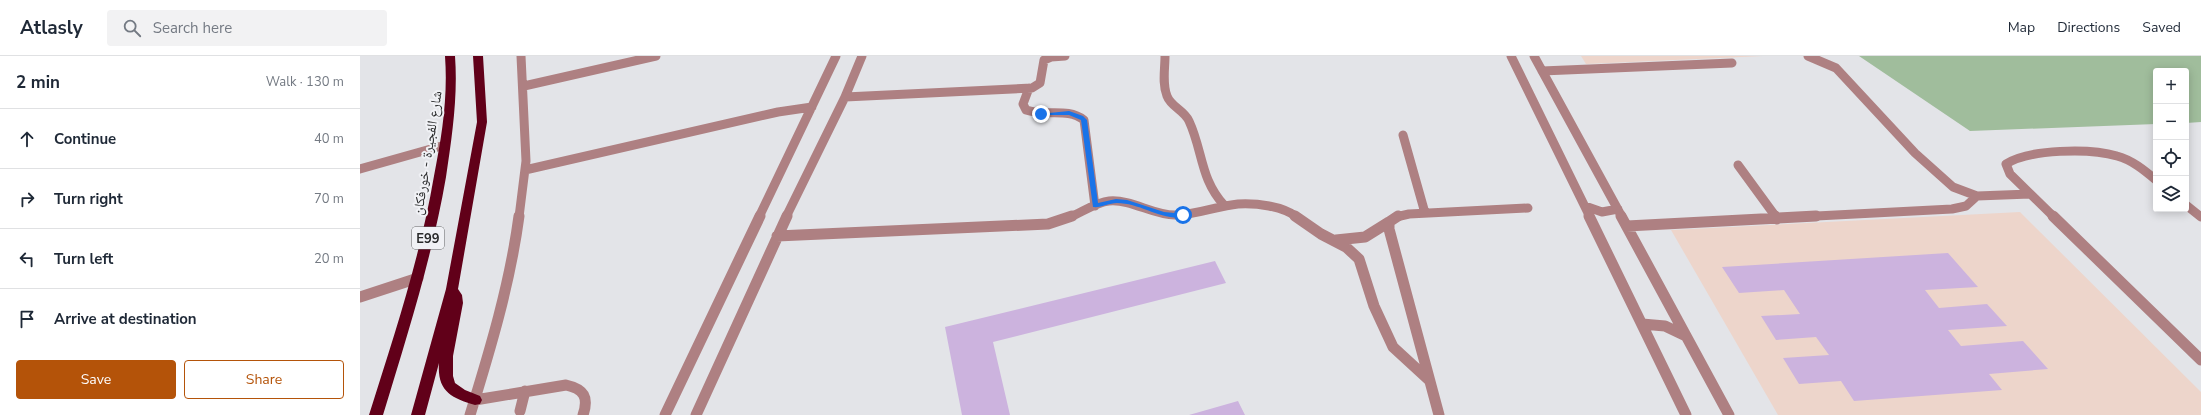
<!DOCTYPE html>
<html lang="en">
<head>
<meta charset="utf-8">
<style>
	:root { --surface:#fff; --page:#f2f2f3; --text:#1f2937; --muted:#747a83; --line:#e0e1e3; --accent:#b45309 }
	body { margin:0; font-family:"Nunito Sans","Noto Naskh Arabic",sans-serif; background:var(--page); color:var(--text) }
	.controls { position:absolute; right:12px; top:12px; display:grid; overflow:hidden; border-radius:4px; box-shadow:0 2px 10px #0003 }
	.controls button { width:36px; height:36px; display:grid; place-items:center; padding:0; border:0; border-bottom:1px solid var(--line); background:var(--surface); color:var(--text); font:20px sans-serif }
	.stop { position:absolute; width:12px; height:12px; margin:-9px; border:3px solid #1a73e8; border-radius:50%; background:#fff }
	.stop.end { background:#1a73e8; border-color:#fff; box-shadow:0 1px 4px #0008 }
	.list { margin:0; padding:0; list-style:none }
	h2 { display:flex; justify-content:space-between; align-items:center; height:52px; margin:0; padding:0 16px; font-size:17px }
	h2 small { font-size:13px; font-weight:400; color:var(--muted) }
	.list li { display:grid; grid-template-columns:26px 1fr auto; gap:12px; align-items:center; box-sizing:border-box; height:60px; padding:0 16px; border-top:1px solid var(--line) }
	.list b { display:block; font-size:15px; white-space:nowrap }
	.list em { font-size:13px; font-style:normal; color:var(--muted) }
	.actions { display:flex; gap:8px; padding:12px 16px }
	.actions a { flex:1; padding:9px 0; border:1px solid var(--accent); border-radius:4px; text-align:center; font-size:14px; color:var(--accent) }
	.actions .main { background:var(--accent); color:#fff }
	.icon { flex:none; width:22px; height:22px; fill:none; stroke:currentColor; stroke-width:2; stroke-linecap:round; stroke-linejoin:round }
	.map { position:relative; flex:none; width:1841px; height:359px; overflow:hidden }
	header { display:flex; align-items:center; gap:24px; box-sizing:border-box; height:56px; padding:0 20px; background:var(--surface); border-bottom:1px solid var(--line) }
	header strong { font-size:19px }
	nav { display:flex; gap:22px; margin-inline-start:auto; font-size:14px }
	.search { width:280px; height:36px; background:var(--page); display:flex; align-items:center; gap:10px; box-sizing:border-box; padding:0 14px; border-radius:4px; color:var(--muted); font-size:15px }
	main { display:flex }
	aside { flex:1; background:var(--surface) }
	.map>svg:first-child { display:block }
	.education { fill:#edd5cb }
	.green { fill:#a0bd9c }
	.building { fill:#ccb3de }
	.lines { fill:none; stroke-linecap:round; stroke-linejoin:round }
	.minor-far1 { stroke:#ae8082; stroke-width:9 }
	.minor { stroke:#ae8082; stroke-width:11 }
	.highway { fill:#610019; fill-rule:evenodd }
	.route { fill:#1a73e8 }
	.labels { text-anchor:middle; stroke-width:4; stroke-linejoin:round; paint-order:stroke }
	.shield { fill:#f0f1f5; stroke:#646567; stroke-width:1 }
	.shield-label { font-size:13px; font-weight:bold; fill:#28292a }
	.street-label { font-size:14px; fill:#28292a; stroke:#f0f1f5 }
</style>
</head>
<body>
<header>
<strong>Atlasly</strong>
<div class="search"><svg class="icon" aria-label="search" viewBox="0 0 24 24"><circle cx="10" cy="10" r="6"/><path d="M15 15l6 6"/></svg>Search here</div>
<nav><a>Map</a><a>Directions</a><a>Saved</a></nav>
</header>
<main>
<aside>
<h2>2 min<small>Walk · 130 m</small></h2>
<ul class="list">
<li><svg class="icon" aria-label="ahead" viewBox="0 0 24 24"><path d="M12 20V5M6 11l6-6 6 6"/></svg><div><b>Continue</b></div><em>40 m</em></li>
<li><svg class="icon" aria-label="right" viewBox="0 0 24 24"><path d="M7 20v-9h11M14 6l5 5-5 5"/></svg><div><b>Turn right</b></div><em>70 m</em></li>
<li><svg class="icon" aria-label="left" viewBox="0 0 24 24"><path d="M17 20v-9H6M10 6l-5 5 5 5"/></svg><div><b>Turn left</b></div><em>20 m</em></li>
<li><svg class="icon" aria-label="arrive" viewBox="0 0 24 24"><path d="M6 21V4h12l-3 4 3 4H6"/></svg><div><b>Arrive at destination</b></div></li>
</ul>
<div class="actions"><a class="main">Save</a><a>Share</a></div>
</aside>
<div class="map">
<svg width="1841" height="359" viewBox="0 0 1841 359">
	<rect width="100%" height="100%" fill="#e3e4e8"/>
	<path class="education" d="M1221,0h182l-177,8z
		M1660,156l181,180v23h-423l-107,-185z"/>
	<path class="green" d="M1499,0h342v66l-15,1v-52h-30v53l-186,7z"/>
	<path class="building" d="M1588,197l30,34 -53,3 14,18 48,-4 20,22 -59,4 13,16 62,-5 25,28 -59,5 13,16 -148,11 -13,-20 -42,3 -16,-26 46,-3 -13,-18 -40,3 -15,-24 39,-2 -16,-24 -45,3 -17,-26z
		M855,205l11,22 -233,59 17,73h-48l-17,-88z
		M878,345l7,14h-56z"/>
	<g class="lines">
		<path class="minor-far1" d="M805,0c0,13 -3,28 2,40 4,11 17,14 22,25 14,30 11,58 35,84
			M1151,0l79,161
			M1174,0l88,161
			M1448,0l28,12 79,85 38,34 24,9 53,-2
			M1182,15l190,-8
			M164,30l132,-30
			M669,32l-6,16 3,6c20,7 41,-3 58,10l11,86
			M485,41l187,-9 8,-5 4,-23 7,-3 14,-1
			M1043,79l22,78
			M1378,109l38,52
			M0,113l85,-24
			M165,114l253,-58 34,-5
			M1826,149l15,12
			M1225,150l17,6 16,-3
			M159,161l7,-56 -5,-105
			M399,161l77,-161
			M426,161l59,-120 17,-41
			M710,161c12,-5 27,-15 39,-16 23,-2 43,14 66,14 22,0 42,-9 63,-11 19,-1 44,2 59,13
			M1036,161l13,-3 119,-6
			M1437,161l155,-8 14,-3 11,-10
			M1694,161l-44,-43 -4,-10c23,-15 84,-16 111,-8 15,4 27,14 39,24"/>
		<path class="minor" d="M935,160l26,18 25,13 13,12 15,47 19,41 37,34
			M1038,160l-9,6v7l50,186
			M1229,160l97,199
			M1261,160l108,199
			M1415,160l2,3
			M1693,160l148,144
			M1267,170l189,-10
			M417,180l271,-12 24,-8
			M976,184l29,-3 24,-15
			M0,241l58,-19
			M1282,268l23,2 21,10
			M115,344l91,-15c18,4 23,12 17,30
			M160,355l5,-20
			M110,359c20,-65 40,-131 49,-199
			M305,359l95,-199
			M336,359l91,-199"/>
		<path class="highway" d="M85,0h10c3,41 -3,80 -9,121 -14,81 -39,159 -63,238h-14c25,-79 51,-157 65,-239 8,-40 14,-79 11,-120z
			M113,0h10l4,66 -29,167 4,6 1,8 -10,53v20l2,7 10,7 15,6 2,4 -2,4 -5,1c-24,-7 -38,-14 -36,-42l-14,52h-14l35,-126 31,-167z"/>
	</g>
	<path class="route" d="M709,55l14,5 4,4 11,83 18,-4 11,1 37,12 21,2v3c-24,4 -44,-14 -68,-14 -8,0 -16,5 -24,4l-12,-87 -12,-5h-28l-2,-1z"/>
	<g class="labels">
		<rect class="shield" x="52" y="171" width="32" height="22" rx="3"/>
		<g class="shield-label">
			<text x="68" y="187">E99</text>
		</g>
		<g class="street-label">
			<text transform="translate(67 97) rotate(-81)" y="5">شارع الفجيرة - خورفكان</text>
		</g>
	</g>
</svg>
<div class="controls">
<button>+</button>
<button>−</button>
<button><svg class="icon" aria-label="locate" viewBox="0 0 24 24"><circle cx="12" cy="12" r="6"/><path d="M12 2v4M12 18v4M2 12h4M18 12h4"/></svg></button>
<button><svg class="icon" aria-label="layers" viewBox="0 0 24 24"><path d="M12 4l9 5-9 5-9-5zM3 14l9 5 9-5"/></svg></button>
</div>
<div class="stop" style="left:823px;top:159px"></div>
<div class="stop end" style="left:681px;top:58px"></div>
</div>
</main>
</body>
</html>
